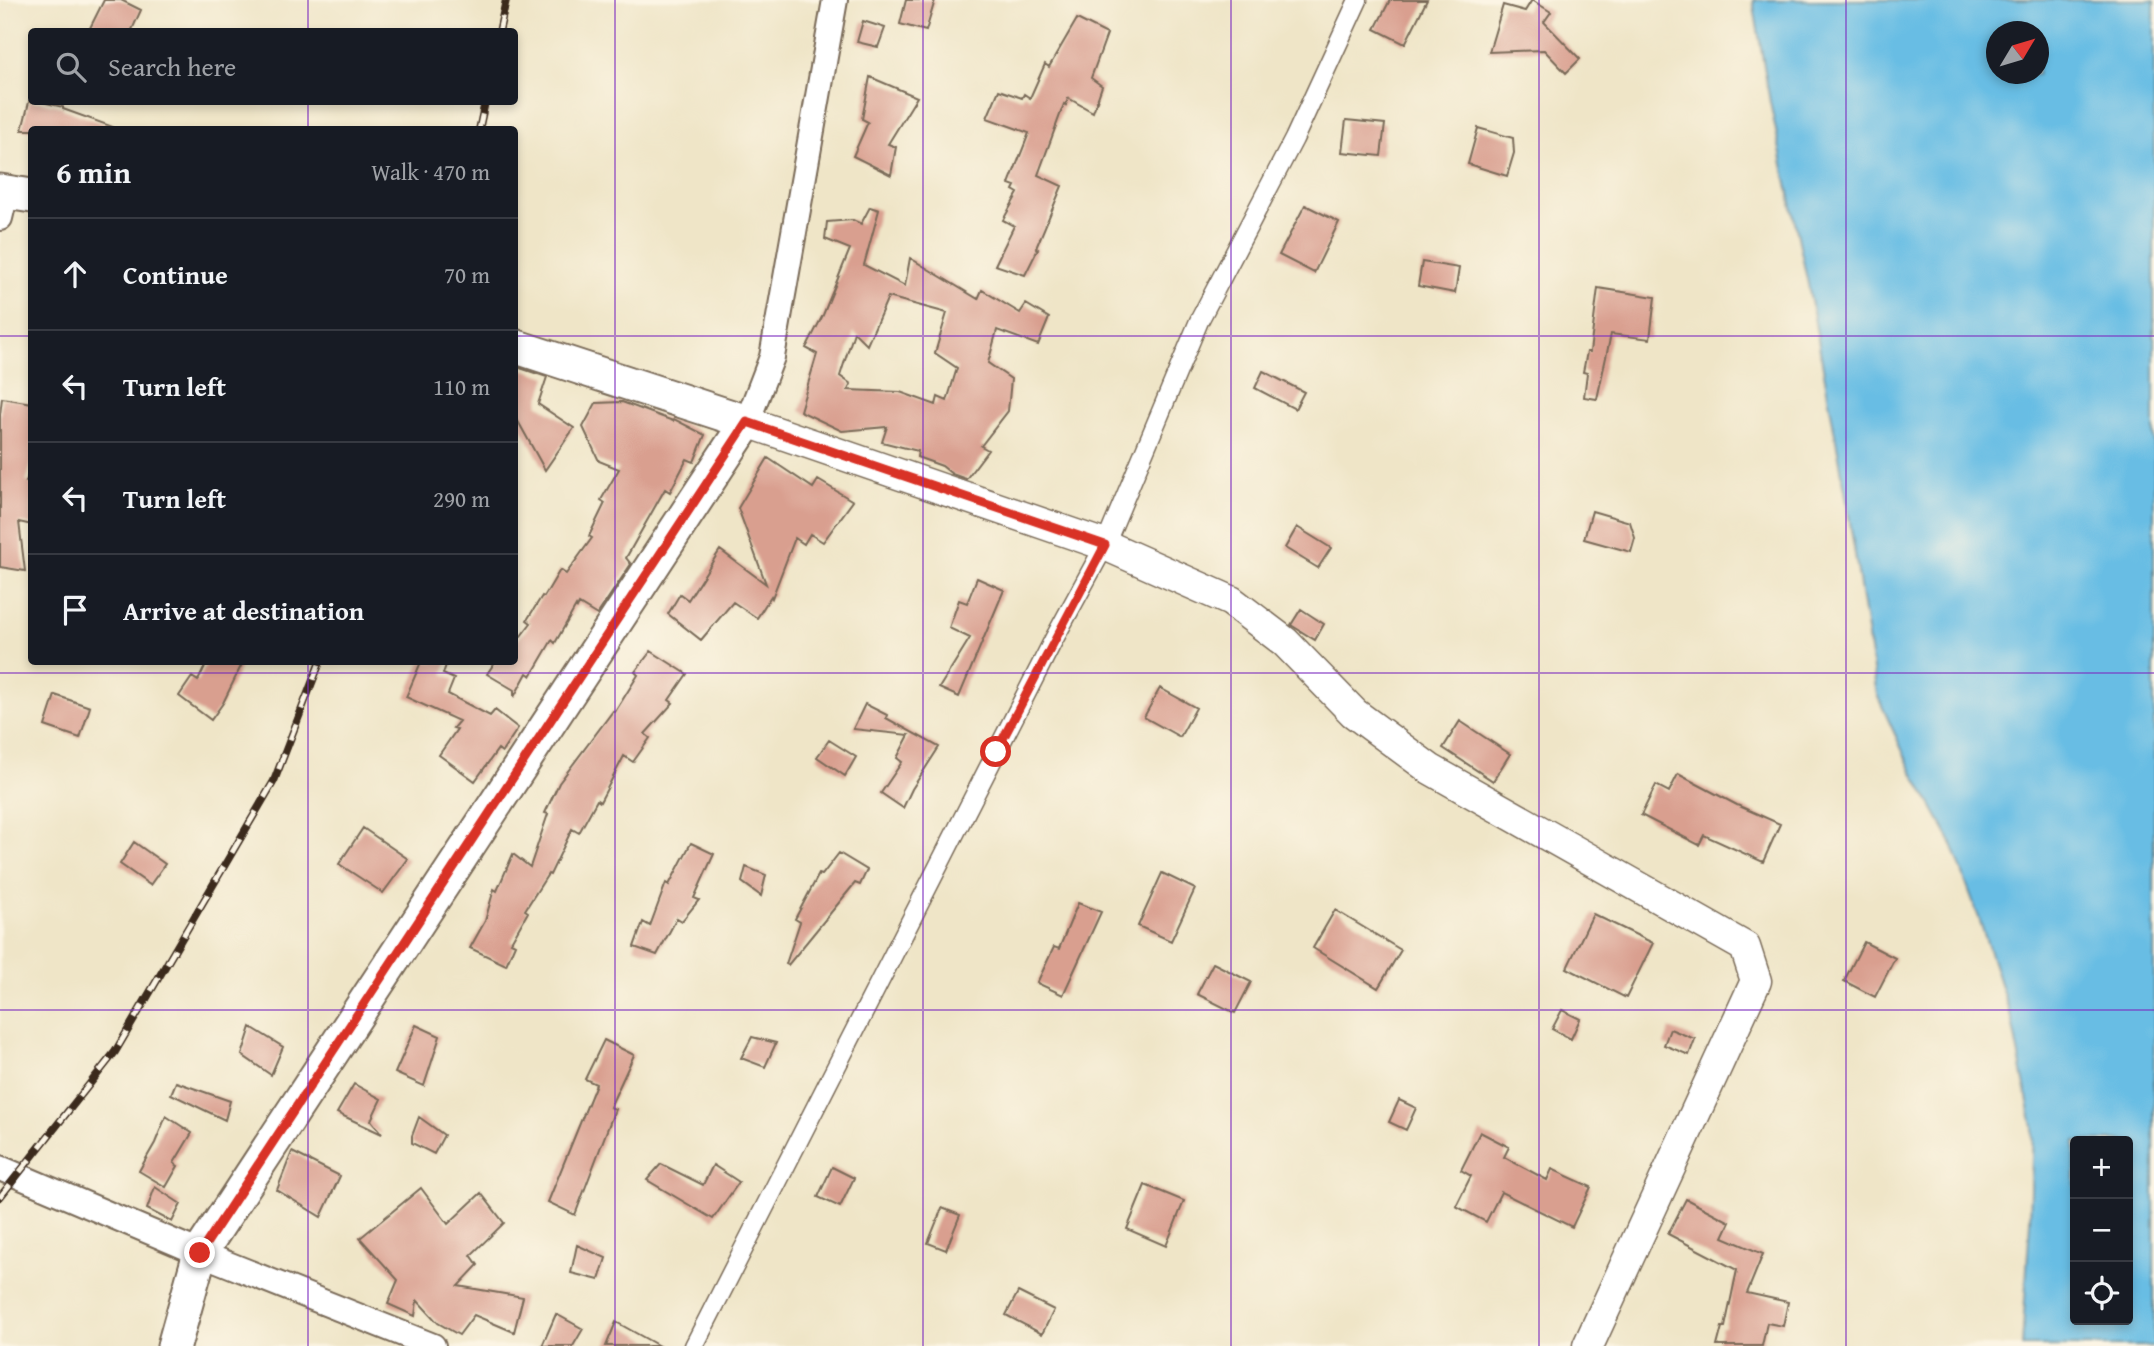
<!DOCTYPE html>
<html lang="en">
<head>
<meta charset="utf-8">
<style>
	:root { --surface:#171b24; --page:#20242c; --text:#f1f3f6; --muted:#9ea1a6; --line:#363941 }
	body { margin:0; font-family:"Gentium Book Plus",serif; background:var(--page); color:var(--text) }
	.controls { position:absolute; right:21px; bottom:21px; display:grid; overflow:hidden; border-radius:7px; box-shadow:0 4px 10px #0003 }
	.controls button { width:63px; height:63px; display:grid; place-items:center; padding:0; border:0; border-bottom:2px solid var(--line); background:var(--surface); color:var(--text); font:35px sans-serif }
	.compass { position:absolute; left:1986px; top:21px; width:63px; height:63px; border-radius:50%; background:var(--surface); box-shadow:0 4px 10px #0003; rotate:52deg }
	.stop { position:absolute; width:21px; height:21px; margin:-16px; border:5px solid #d93025; border-radius:50%; background:#fff }
	.stop.end { background:#d93025; border-color:#fff; box-shadow:0 2px 7px #0008 }
	.list { margin:0; padding:0; list-style:none }
	h2 { display:flex; justify-content:space-between; align-items:center; height:91px; margin:0; padding:0 28px; font-size:30px }
	h2 small { font-size:23px; font-weight:400; color:var(--muted) }
	.list li { display:grid; grid-template-columns:46px 1fr auto; gap:21px; align-items:center; box-sizing:border-box; height:112px; padding:0 28px; border-top:2px solid var(--line) }
	.list b { display:block; font-size:26px; white-space:nowrap }
	.list em { font-size:23px; font-style:normal; color:var(--muted) }
	.icon { flex:none; width:38px; height:38px; fill:none; stroke:currentColor; stroke-width:2; stroke-linecap:round; stroke-linejoin:round }
	.map { position:relative; flex:none; width:2154px; height:1346px; overflow:hidden }
	.search { position:absolute; background:var(--surface); box-shadow:0 4px 10px #0003; left:28px; top:28px; width:490px; height:77px; display:flex; align-items:center; gap:18px; box-sizing:border-box; padding:0 24px; border-radius:7px; color:var(--muted); font-size:26px }
	.panel { position:absolute; background:var(--surface); box-shadow:0 4px 10px #0003; left:28px; top:126px; width:490px; height:539px; border-radius:7px }
	.map>svg:first-child { display:block }
	.water { fill:#68bde4; stroke:#527481; stroke-width:2; fill-rule:evenodd }
	.building { fill:#d99f8f; fill-rule:evenodd }
	.lines { fill:none; stroke-linecap:round; stroke-linejoin:round }
	.pedestrian-casing { stroke:#7a6b59; stroke-width:21 }
	.minor-casing { stroke:#7a6b59; stroke-width:28 }
	.tertiary-casing { stroke:#7a6b59; stroke-width:33 }
	.secondary-casing { stroke:#7a6b59; stroke-width:37 }
	.pedestrian { stroke:#fff; stroke-width:18 }
	.minor { stroke:#fff; stroke-width:24 }
	.tertiary { stroke:#fff; stroke-width:30 }
	.secondary { stroke:#fff; stroke-width:33 }
	.rail-casing { stroke:#3b2a1e; stroke-width:8 }
	.rail { stroke:#fcf5e5; stroke-width:5; stroke-dasharray:16; stroke-linecap:butt }
	.route { stroke:#d93025; stroke-width:9 }
	.grid { fill:none; stroke:#7b2cbf; stroke-width:2; stroke-opacity:0.55 }
</style>
</head>
<body>
<div class="map">
<svg width="2154" height="1346" viewBox="0 0 2154 1346">
	<rect width="100%" height="100%" fill="#fcf5e5"/>
	<filter id="ink" filterUnits="userSpaceOnUse"><feTurbulence type="fractalNoise" baseFrequency=".0143" numOctaves="2"/><feDisplacementMap in="SourceGraphic" scale="14" xChannelSelector="R" yChannelSelector="G"/><feConvolveMatrix kernelMatrix="1 2 1 2 8 2 1 2 1" color-interpolation-filters="sRGB"/></filter>
	<filter id="wash" filterUnits="userSpaceOnUse"><feTurbulence type="fractalNoise" baseFrequency=".00686" numOctaves="4" result="noise"/><feDisplacementMap in="SourceGraphic" scale="28" xChannelSelector="R" yChannelSelector="G"/><feGaussianBlur stdDeviation="1.57" result="paint"/><feColorMatrix in="noise" values="0 0 0 0 0 0 0 0 0 0 0 0 0 0 0 0 0 1.4 0 .05"/><feComposite in="paint" operator="in"/></filter>
	<g filter="url(#wash)">
		<rect width="100%" height="100%" fill="#efe5c7"/>
		<path class="water" d="M1753,0h401v1346h-132l8,-125 3,-94 -21,-106 -33,-103 -28,-77 -41,-74 -33,-72 -32,-205 -36,-201 -39,-187zM1996,32h42v42h-42zM2075,1141h53v179h-53z"/>
		<g id="blocks">
			<path class="building" d="M104,0h17l20,10 -10,22h-43z
				M906,0h29l-9,31 -26,-7z
				M1390,0h37l-22,44 -30,-15z
				M1532,0l19,12 -7,10 36,37 -14,14 -22,-23 -55,2 14,-47 22,6z
				M1077,19l30,15 -16,44 11,8 -9,26 -25,-14 -2,7 -2,-1 -26,71 24,11 -26,62 2,1 -13,26 -30,-10 19,-39 -11,-6 15,-27 -5,-3 2,-4 -6,-2 20,-51 -42,-15 12,-28 23,8 2,-4 6,4 15,-34 4,3z
				M863,21l22,7 -7,19 -21,-5z
				M870,77l47,20 -29,47 8,3 -5,28 -38,-19 15,-34 -6,-3z
				M30,98l2,4h10l21,5v2l50,18 -1,3h-90z
				M1346,120l39,4 -4,32 -39,-4z
				M1478,128l35,10 1,15 -7,23 -39,-12z
				M1305,205l34,17 -25,51 -35,-18z
				M870,207l9,3 -15,55 41,21 5,-28 68,41 4,-9 38,23 6,-9 23,14 -11,27 -41,-15 -9,33 23,16 -3,32 -27,35 7,4 -22,29 -14,-5 -10,-8 -25,-9 1,-6 -36,-9 5,-15 -45,4 -42,-20 17,-57 -11,-6 17,-33 27,-66 -25,-10 2,-17 26,-2 8,4zM888,297l59,16 -12,40 22,15 -10,33 -9,-4 -2,8 -36,-13 -52,-2 3,-6 -11,-8 14,-44 13,13z
				M1422,262l37,6 -4,25 -37,-7z
				M1598,288l57,9 -5,42 -39,-5 -14,65 -13,-2 3,-24 -4,-1 4,-20h3z
				M514,366l33,11 -9,27 36,24 -29,42 -31,-56z
				M1263,371l41,21 -9,17 -40,-21z
				M2,398l30,5v58l-6,21 6,1v42l-13,-3 6,49 -25,-4v-152z
				M622,402l51,19 1,-2 31,16 -11,27 -7,-3 -17,33 -5,-3 -39,69 5,6 -34,51 -18,-11 -2,4 -1,-2 -21,37 -3,-3 -21,36 -4,-3 -13,24v-7l-27,-16 8,-12h19v-17l17,-22 -4,-3 15,-24 2,1 16,-27 6,4 26,-36 -3,-2 16,-33 -4,-3 18,-31 -20,-8 -16,-34 13,-24z
				M768,458l45,30 5,-8 35,21 -30,41 -13,-8 -6,10 -9,-6 -23,60 -1,-2 -14,22 -24,-16 -32,38 -33,-26 12,-20 8,6 32,-50 46,34 -28,-76z
				M1592,511l38,11 5,16 -4,14 -47,-13z
				M1297,527l34,21 -13,20 -33,-20z
				M977,578l27,12 -45,107 -20,-9 31,-50 -21,-10 10,-28 8,3z
				M1301,609l23,15 -9,16 -24,-15z
				M651,651l36,23 -18,26 4,3 -28,31 5,4 -17,24 -9,-6 -24,46 -3,-2 -18,33 -7,-4 -22,46 -2,-1 -23,36 3,2 -17,30 4,2 -9,21 -36,-17 15,-27 9,-32 3,2 16,-37 17,13 18,-53 -3,-1 14,-30 54,-72 2,1 23,-37 -3,-3z
				M207,662h36l-20,41 -12,17 -32,-24 13,-19 6,4z
				M421,662h26l-4,12 11,5 -6,15 42,22 5,-6 23,18 -16,24 -4,-3 -23,32 -36,-26 18,-26 -4,-1 6,-7 -53,-24z
				M1160,688l36,20 -16,29 -36,-20z
				M55,695l35,12 -10,31 -35,-12z
				M865,704l22,11 -1,3 53,29 -27,42 -9,19 -22,-15 21,-31 -5,-4 12,-23 -56,-6z
				M1460,721l50,33 -17,27 -50,-33z
				M829,740l27,17 -11,19 -28,-19z
				M1678,774l59,31 43,19 -17,38 -59,-27 -5,10 -58,-30 15,-30 13,7z
				M363,828l45,31 -25,34 -44,-29z
				M134,842l31,22 -15,21 -30,-21z
				M691,843l23,11 -20,44 5,2 -17,21 -5,-3 -20,37 -23,-8 9,-25 7,4 16,-43 3,2z
				M839,853l28,17 -7,15 -5,-2 -67,82 -2,-1 14,-42 -5,-3 24,-45 3,1z
				M746,867l20,8 -5,21 -19,-14z
				M1162,873l33,16 -24,52 -33,-15z
				M1078,903l23,9 -38,83 -26,-12 17,-36 5,2z
				M1335,910l66,40 -23,38 -65,-40z
				M1593,914l60,29 -27,55 -59,-30z
				M1864,942l31,16 -20,39 -31,-16z
				M1213,963l38,19 -16,31 -38,-19z
				M1562,1010l18,9 -9,20 -19,-10z
				M416,1025l24,11 -16,50 -29,-13z
				M251,1027l32,20 -12,28 -29,-20z
				M1670,1029l25,10 -6,16 -25,-10z
				M752,1037l24,6 -11,24 -24,-9z
				M604,1040l30,15 -24,52 5,2 -40,106 -27,-13 48,-118 -11,-5z
				M176,1082l54,19 -5,19 -54,-26z
				M354,1084l27,15 -10,21 11,14 -45,-21z
				M1399,1100l17,8 -10,22 -17,-8z
				M166,1116l26,17 -18,30 4,3 -12,21 -27,-16 16,-28z
				M419,1117l25,18 -10,19 -22,-11v-7z
				M1480,1132l29,15 -5,10 43,23 5,-11 39,18 -19,40 -71,-35 -15,30 -30,-16 15,-30 -10,-6z
				M292,1152l48,24 -19,41 -44,-27z
				M661,1164l42,21 10,-20 26,17 -26,37 -66,-39z
				M832,1167l22,11 -14,29 -22,-10z
				M1145,1185l39,16 -18,45 -39,-17z
				M155,1187l26,17 -9,18 -25,-13z
				M421,1188l27,36 33,-31 23,30 -33,32 7,10 -20,21 65,11 -9,35 -40,-17 -15,20 -21,-12 -21,-23 -2,16 -27,-12 10,-24 -38,-42z
				M1686,1199l44,23 -7,15 40,17 -16,39 41,9 -5,24 -16,-3 -5,23h-45l5,-19h3l12,-57 -69,-36z
				M942,1208l18,7 -14,35 -18,-7z
				M577,1245l29,13 -7,22 -28,-7z
				M1018,1292l36,18 -12,24 -36,-19z
				M556,1314l27,15 -10,17h-31z
				M616,1322l43,24h-53z"/>
		</g>
	</g>
	<g filter="url(#ink)">
		<use href="#blocks" fill-opacity="0" stroke="#7a6b59" stroke-width="2"/>
		<g class="lines">
			<defs>
				<path id="pedestrian" d="M694,1346l360,-707 51,-94 94,-224 95,-182 64,-139"/>
				<path id="minor" d="M0,218l6,-25
					M747,422l25,-65 63,-357
					M0,1168l200,85 233,93"/>
				<path id="tertiary" d="M747,422l358,123 126,56 54,41 69,71 76,56 315,178 11,34 -168,365"/>
				<path id="secondary" d="M0,191l32,5
					M174,1346l26,-93 547,-831 -233,-76"/>
			</defs>
			<use href="#pedestrian" class="pedestrian-casing"/>
			<use href="#minor" class="minor-casing"/>
			<use href="#tertiary" class="tertiary-casing"/>
			<use href="#secondary" class="secondary-casing"/>
			<use href="#pedestrian" class="pedestrian"/>
			<use href="#minor" class="minor"/>
			<use href="#tertiary" class="tertiary"/>
			<use href="#secondary" class="secondary"/>
			<defs>
				<path id="rail" d="M499,32l7,-32
					M479,130l6,-28
					M0,1197l115,-145 159,-271 46,-119"/>
			</defs>
			<use href="#rail" class="rail-casing"/>
			<use href="#rail" class="rail"/>
		</g>
	</g>
	<g class="lines" filter="url(#ink)">
		<path class="route" d="M200,1253l547,-831 358,123 -109,207"/>
	</g>
	<path class="grid" d="M308,0v32M615,0v1346M923,0v1346M1231,0v1346M1539,0v1346M1846,0v1346M308,102v28M0,336h32M514,336h1640M308,662v684M0,673h2154M0,1010h2154"/>
</svg>
<div class="controls">
<button>+</button>
<button>−</button>
<button><svg class="icon" aria-label="locate" viewBox="0 0 24 24"><circle cx="12" cy="12" r="6"/><path d="M12 2v4M12 18v4M2 12h4M18 12h4"/></svg></button>
</div>
<svg class="compass" viewBox="-18 -18 36 36"><path d="M0-13l5 13h-10z" fill="#e53935"/><path d="M0 13l5-13h-10z" fill="#9ea1a6"/></svg>
<div class="stop" style="left:996px;top:752px"></div>
<div class="stop end" style="left:200px;top:1253px"></div>
<div class="search"><svg class="icon" aria-label="search" viewBox="0 0 24 24"><circle cx="10" cy="10" r="6"/><path d="M15 15l6 6"/></svg>Search here</div>
<section class="panel">
<h2>6 min<small>Walk · 470 m</small></h2>
<ul class="list">
<li><svg class="icon" aria-label="ahead" viewBox="0 0 24 24"><path d="M12 20V5M6 11l6-6 6 6"/></svg><div><b>Continue</b></div><em>70 m</em></li>
<li><svg class="icon" aria-label="left" viewBox="0 0 24 24"><path d="M17 20v-9H6M10 6l-5 5 5 5"/></svg><div><b>Turn left</b></div><em>110 m</em></li>
<li><svg class="icon" aria-label="left" viewBox="0 0 24 24"><path d="M17 20v-9H6M10 6l-5 5 5 5"/></svg><div><b>Turn left</b></div><em>290 m</em></li>
<li><svg class="icon" aria-label="arrive" viewBox="0 0 24 24"><path d="M6 21V4h12l-3 4 3 4H6"/></svg><div><b>Arrive at destination</b></div></li>
</ul>
</section>
</div>
</body>
</html>
